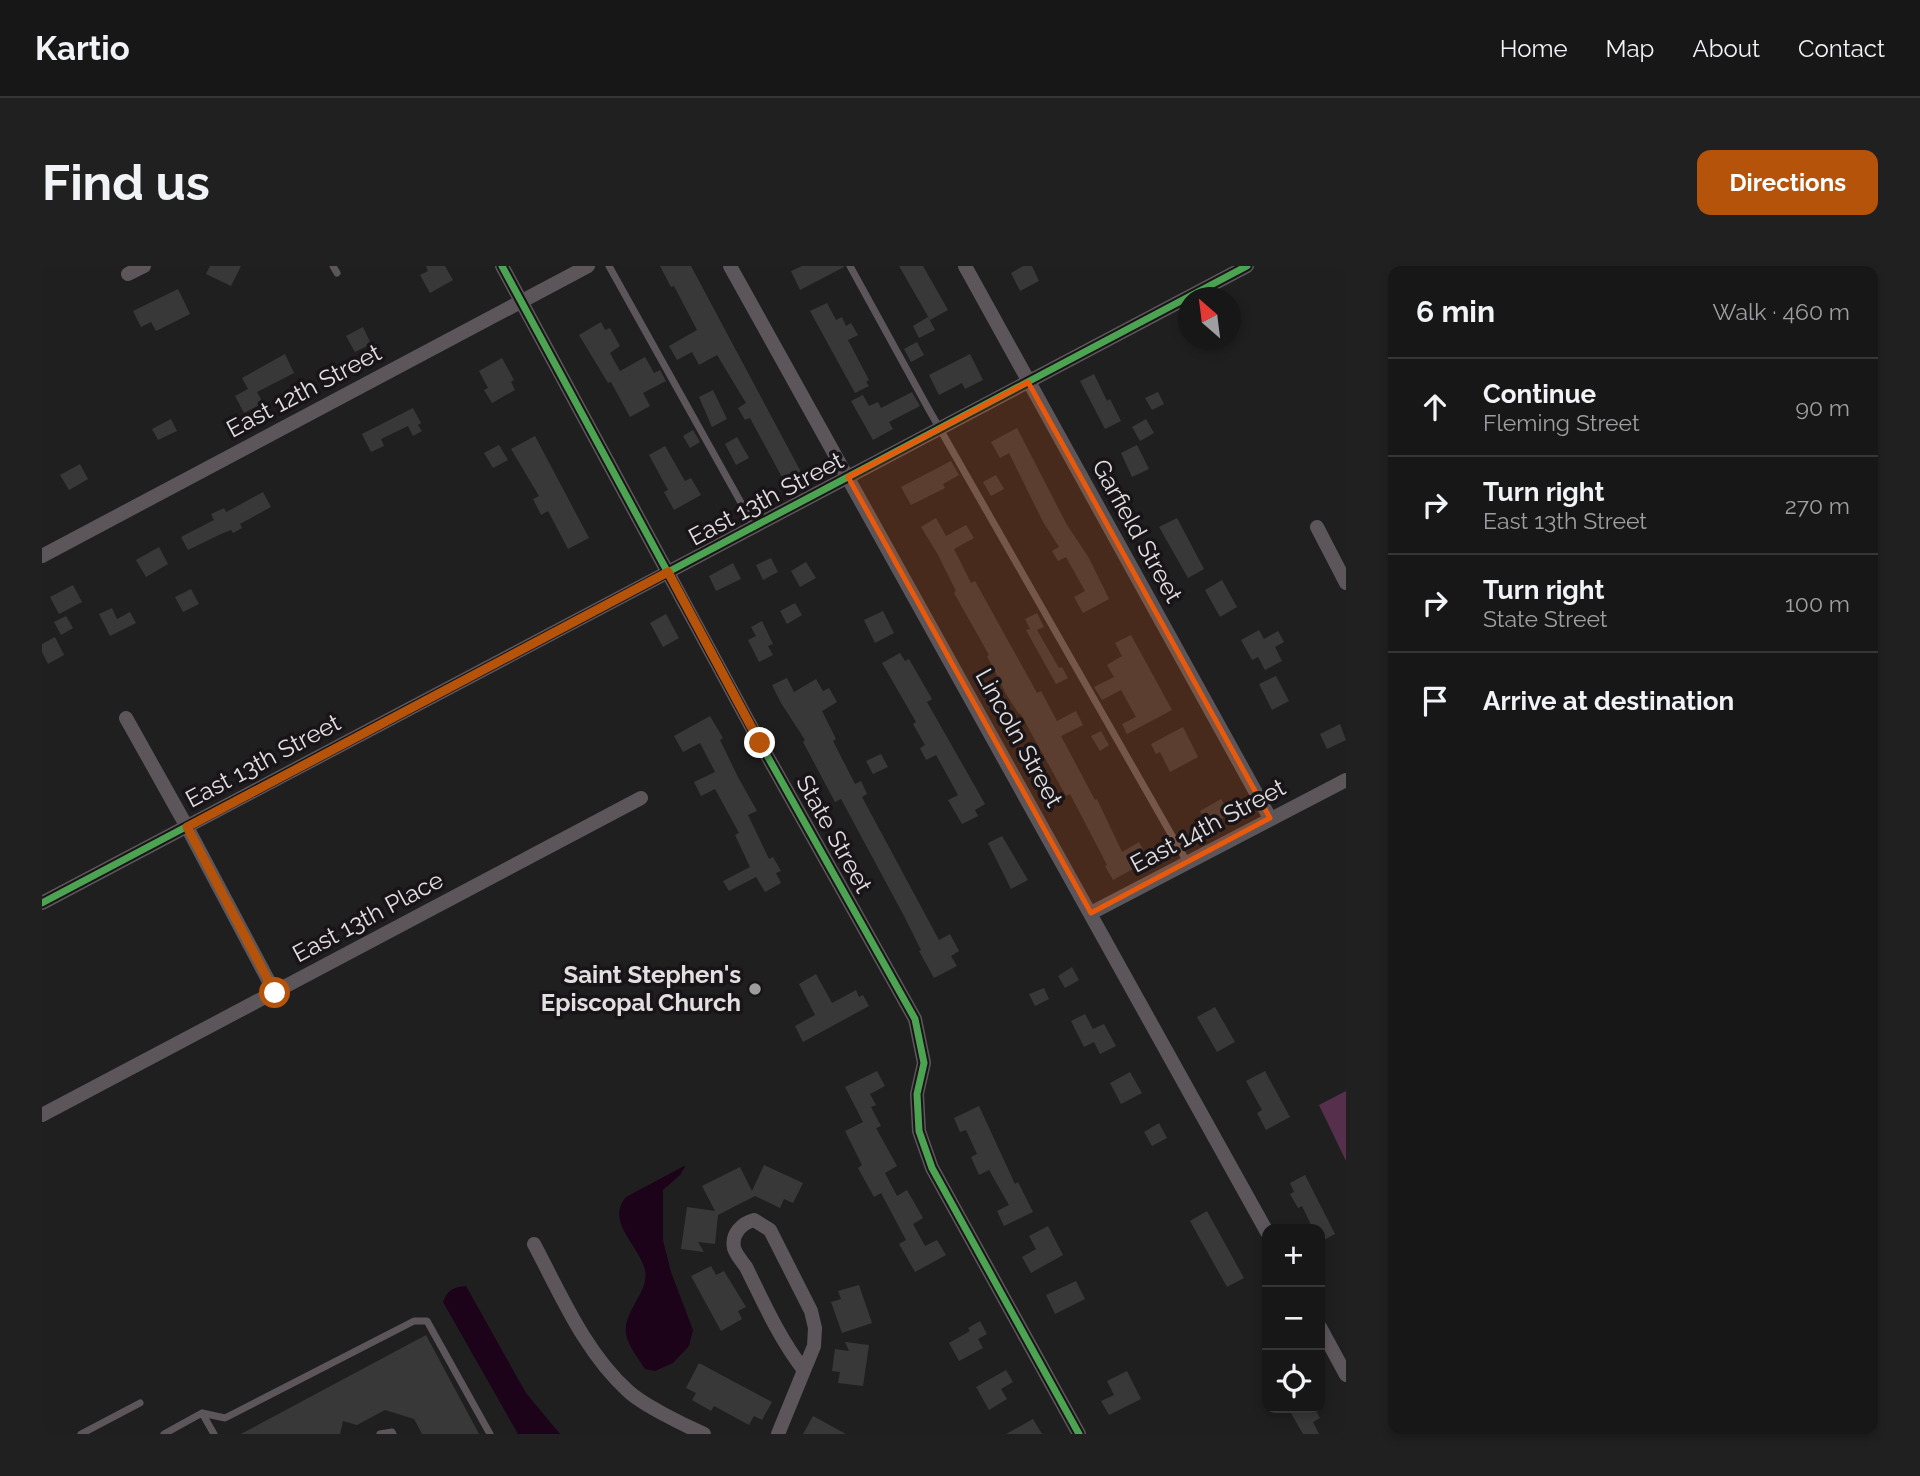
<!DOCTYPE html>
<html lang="en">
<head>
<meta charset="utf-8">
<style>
	:root { --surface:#181718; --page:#212021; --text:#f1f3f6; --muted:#9f9fa2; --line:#363637; --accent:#b45309 }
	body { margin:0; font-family:Raleway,sans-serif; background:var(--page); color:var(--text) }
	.controls { position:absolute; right:21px; bottom:21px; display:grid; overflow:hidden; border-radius:14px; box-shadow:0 4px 10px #0003 }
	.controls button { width:63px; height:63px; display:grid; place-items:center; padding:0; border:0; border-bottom:2px solid var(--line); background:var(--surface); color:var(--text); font:35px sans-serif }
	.compass { position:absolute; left:1136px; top:21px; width:63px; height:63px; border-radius:50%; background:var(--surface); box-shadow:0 4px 10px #0003; rotate:332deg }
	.stop { position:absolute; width:21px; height:21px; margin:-16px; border:5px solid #b45309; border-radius:50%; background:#fff }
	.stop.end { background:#b45309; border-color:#fff; box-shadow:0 2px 7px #0008 }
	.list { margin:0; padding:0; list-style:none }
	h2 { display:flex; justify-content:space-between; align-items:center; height:91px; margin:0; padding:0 28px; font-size:30px }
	h2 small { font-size:23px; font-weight:400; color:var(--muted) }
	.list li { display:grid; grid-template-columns:46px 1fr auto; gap:21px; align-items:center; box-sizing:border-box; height:98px; padding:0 28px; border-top:2px solid var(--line) }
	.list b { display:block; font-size:26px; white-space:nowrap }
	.list p { margin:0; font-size:23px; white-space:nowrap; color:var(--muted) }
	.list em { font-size:23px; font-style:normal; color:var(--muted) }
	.icon { flex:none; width:38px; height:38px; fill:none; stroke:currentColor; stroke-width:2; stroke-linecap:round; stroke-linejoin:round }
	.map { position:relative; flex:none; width:1304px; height:1168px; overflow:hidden; border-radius:14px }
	header { display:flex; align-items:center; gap:42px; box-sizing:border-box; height:98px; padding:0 35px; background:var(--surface); border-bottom:2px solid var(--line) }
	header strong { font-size:33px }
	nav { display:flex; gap:38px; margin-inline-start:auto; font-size:24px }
	.intro { display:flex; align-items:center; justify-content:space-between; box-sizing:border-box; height:168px; padding:0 42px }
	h1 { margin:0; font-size:49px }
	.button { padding:18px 32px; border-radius:14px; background:var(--accent); color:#fff; font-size:24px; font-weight:700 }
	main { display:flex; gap:42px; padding:0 42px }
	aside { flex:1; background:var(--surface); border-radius:14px; box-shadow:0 4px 10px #0003 }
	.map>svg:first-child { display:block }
	.forest { fill:#552f4c }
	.water { fill:#1d0319 }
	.building { fill:#393839 }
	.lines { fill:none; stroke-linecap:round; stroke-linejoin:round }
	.service { stroke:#5c565b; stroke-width:7 }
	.minor { stroke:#5c565b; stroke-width:14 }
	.cycleway-casing { stroke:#181417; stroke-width:11 }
	.cycleway { stroke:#4ca352; stroke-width:7 }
	.route { stroke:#b45309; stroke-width:9 }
	.marked { fill:#e8590c; fill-opacity:0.2; stroke:#e8590c; stroke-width:5; stroke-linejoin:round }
	.poi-dot { fill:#9e9c9d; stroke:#181417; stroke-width:2.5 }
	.labels { text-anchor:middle; stroke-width:7; stroke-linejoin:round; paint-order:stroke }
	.street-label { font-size:24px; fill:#e2dfe1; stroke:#181417 }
	.poi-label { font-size:24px; font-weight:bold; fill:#e2dfe1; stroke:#181417; text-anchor:end }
</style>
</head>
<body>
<header>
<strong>Kartio</strong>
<nav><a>Home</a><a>Map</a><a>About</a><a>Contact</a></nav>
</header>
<div class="intro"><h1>Find us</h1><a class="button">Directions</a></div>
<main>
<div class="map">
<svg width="1304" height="1168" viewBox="0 0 1304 1168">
	<rect width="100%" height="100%" fill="#201f20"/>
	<path class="forest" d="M1304,825v70l-27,-56z"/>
	<path class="water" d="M644,899l-6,10 -17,15v50l8,32 22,58 -4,16 -16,17 -18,8 -10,-2c-6,-9 -13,-19 -17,-28 -11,-27 22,-46 17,-71 -6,-25 -40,-48 -19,-73z
		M424,1020l60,107 34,41h-42l-75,-132c4,-12 11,-15 23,-16z"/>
	<path class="building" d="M168,0h31l-10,20 -25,-12z
		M384,0h19l8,14 -23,13 -10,-18 8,-4z
		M618,0h31l110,206 -17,9 -34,-63 -5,2 -7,-12 8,-5 -29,-48 -18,10 -7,-13 -15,8 -8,-14 28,-16 -23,-44 -3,1z
		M760,0h42v1l-44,23 -9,-19z
		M857,0h24l25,44 -18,10z
		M981,0h9l7,15 -19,10 -9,-18z
		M136,23l12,25 -34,17 -5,-9 -10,5 -8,-16z
		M785,37l9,17 6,-3 4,9 5,-3 7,12 -10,5 21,40 -3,2 3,4 -14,7 -45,-82z
		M886,51l7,13 -16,8 -6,-12z
		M559,56l4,8 5,-2 10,18 -10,7 10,18 25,-14 9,16 6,-3 6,11 -23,12 7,13 -20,11 -19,-35 -3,1 -29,-48z
		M321,61l8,17 -16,8 -9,-16z
		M875,76l7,13 -13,7 -7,-13z
		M243,88l9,19 -37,19 6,11 -19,10 -9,-17 13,-7 -6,-11z
		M928,88l13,26 -18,9 -3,-6 -23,12 -10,-20z
		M460,92l12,22 -3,2 4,8 -23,13 -8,-13 4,-2 -9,-17z
		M1052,108l13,27 3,-2 11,22 -16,8 -25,-48z
		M671,124l14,29 -15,8 -13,-30z
		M870,126l8,14 -31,16 4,7 -20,11 -22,-39 12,-6 6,11 9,-4 3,6z
		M1116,126l6,12 -12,6 -7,-12z
		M371,142l8,15 -3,2 4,6 -9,5 -5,-10 -27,13 3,7 -13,6 -9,-18z
		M129,153l6,12 -19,9 -6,-11z
		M1104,153l8,14 -14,8 -8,-14z
		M975,162l50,97 22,33 20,41 -26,14 -9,-16 11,-6 -19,-34 -8,4 -6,-10 7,-4 -16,-25 -34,-69 -9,5 -9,-16z
		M651,164l7,12 -10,6 -7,-12z
		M493,170l54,102 -21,11 -20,-38 -7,4 -8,-16 6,-3 -28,-47z
		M695,171l12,21 -13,7 -11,-21z
		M457,179l9,15 -15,8 -9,-15z
		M1095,179l12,24 -17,8 -11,-24z
		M623,180l20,35 6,-3 10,17 -27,15 -10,-18 4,-2 -19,-35z
		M909,195l8,14 -16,9 2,4 -34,17 -10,-18z
		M38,198l8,15 -19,11 -9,-15z
		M954,209l8,14 -13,7 -8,-14z
		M221,226l8,15 -31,17 2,4 -9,5 -2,-3 -10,4 -33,16 -7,-13 33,-17 -3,-6 13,-6 2,4 6,-3z
		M894,252l10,18 20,-11 8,13 -20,11 17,34 4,-2 62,112 4,-2 16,30 19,-10 7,14 -22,11 34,64 2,-1 25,53 17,-10 10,18 -36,20 -8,-14 2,-1 -37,-71 -4,2 -46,-83 -1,1 -13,-20 -19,-38 2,-1 -35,-62 2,-2 -19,-38 -16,-26z
		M1135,252l27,51 -16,9 -29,-51z
		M117,281l9,17 -22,13 -10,-17z
		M729,292l7,14 -15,8 -7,-15z
		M764,296l10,16 -16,9 -9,-16z
		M691,297l8,16 -25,12 -7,-15z
		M1180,314l15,27 -17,10 -15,-27z
		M31,319l9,17 -23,12 -9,-17z
		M149,323l8,15 -16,8 -8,-15z
		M753,337l7,12 -15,9 -7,-13z
		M70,342l5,11 13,-7 6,11 -26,13 -11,-22z
		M841,345l11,22 -19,10 -11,-23z
		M995,347l7,14 -7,3 22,38 3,-1 6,11 -12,6 -30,-54 4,-1 -5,-10z
		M624,348l13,24 -16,9 -13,-24z
		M24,350l7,12 -12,7 -7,-13z
		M720,355l11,23 -5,2 5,9 -14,7 -11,-22 8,-4 -5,-9z
		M1217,364l5,9 14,-8 6,11 -9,5 7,14 -17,9 -7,-13 -6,3 -11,-20z
		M1089,369l41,75 -45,24 -5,-10 14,-7 -15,-27 -19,10 -8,-13 20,-10 -7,-12 15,-9 -7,-13z
		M13,371l9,18 -16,9 -6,-12v-8z
		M858,387l5,8 4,-2 23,40 -5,3 58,102 -10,6 3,6 -16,8 -14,-24 10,-5 -22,-40 -10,5 -6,-12 5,-3 -12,-21 3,-2 -34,-59z
		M1234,410l13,25 -17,9 -13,-26z
		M745,412l7,14 22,-13 7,12 6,-3 8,14 -15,9 14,28 -3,2 22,43 6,-3 6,13 -5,3 77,143 11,-6 9,17 -8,5 6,10 -23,12 -15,-27 2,-1 -17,-34 -63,-117 -6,3 -32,-60 2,-2 -24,-37 -9,-18z
		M668,450l13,22 -3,2 18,37 19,34 -9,4 21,44 4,-2 8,14 -5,2 5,10 -16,9 -9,-15 -27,14 -6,-10 27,-14 -15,-32 4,-2 -24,-44 -14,7 -7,-14 21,-10 -15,-29 -17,9 -9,-16z
		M1298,458l6,16 -19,9 -7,-15z
		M1141,461l15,30 -28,15 -10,-20 -4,2 -5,-10z
		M1059,465l8,14 -9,6 -9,-15z
		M839,488l7,13 -15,7 -7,-13z
		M1179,533l9,15 -22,12 -8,-15z
		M960,570l26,44 -17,9 -23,-46z
		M1030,701l7,13 -14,8 -7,-12z
		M774,708l16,29 24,-13 3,7 4,-2 6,11 -66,36 -8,-16 20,-11 -16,-31z
		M1002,722l5,11 -14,7 -6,-12z
		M1173,741l20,35 -18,10 -20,-35z
		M1043,748l8,15 11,-5 12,22 -16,8 -6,-12 -10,5 -13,-26z
		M835,805l8,15 -15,8 6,11 -5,2 10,19 -5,2 21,38 -12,7 12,23 10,-6 16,28 -10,6 12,22 12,-6 9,15 -31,17 -16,-28 7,-4 -25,-47 -7,4 -16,-29 4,-3 -17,-34 18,-9 -18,-35z
		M1223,805l25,46 -24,13 -9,-17 5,-3 -16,-29z
		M1088,806l12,21 -21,11 -11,-21z
		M937,840l36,78 3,-2 15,30 -29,14 -7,-15 12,-6 -20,-35 -10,5 -8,-18 6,-3 -11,-24 -6,2 -6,-14z
		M1117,857l8,15 -15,8 -8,-14z
		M722,899l39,18 -10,20 -9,-4 -4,9 -25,-12 -37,19 -3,29 -17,-2 6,10 -23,-3 6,-42 28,4 -13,-25 38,-19 12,24z
		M1263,909l30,59 -15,8v-13h-7l-11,-23 -4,2 -8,-14 4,-2 -4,-9z
		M1165,945l37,67 -17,9 -37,-66z
		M1006,960l15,29 -32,18 -9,-16 14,-8 -7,-13z
		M669,1000l5,9 8,-4 22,36 -8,4 4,8 -21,12 -30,-55z
		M1034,1015l9,18 -30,15 -9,-19z
		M817,1019l13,38 -30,10 -11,-31 10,-3 -3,-8z
		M938,1055l7,13 -9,5 5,9 -24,13 -10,-18 21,-12 -2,-3z
		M384,1069l53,99h-57l-8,-15 -29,-9 -28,15 -14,-4 -3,13h-99z
		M803,1076l24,3 -6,41 -25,-3 2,-11 -8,-1 3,-22 14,2z
		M657,1097l73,39 -10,18 -8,-4 -5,9 -35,-19 -3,5 -19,-11 4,-7 -10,-5z
		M964,1104l7,12 -12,7 6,10 -18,11 -13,-23z
		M1085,1105l14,28 -32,16 -8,-14 13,-6 -7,-14z
		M1246,1142h26l6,10 -7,4 6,12h-16z
		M771,1150l33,18h-43z
		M991,1153l9,15h-36z"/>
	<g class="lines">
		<path class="service" d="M291,0l4,7
			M567,0l145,260
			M808,0l78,142 259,454
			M160,1147l12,21
			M39,1168l59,-31
			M122,1168l38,-21 23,5 189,-97h13l63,113
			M338,1168l12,-2 1,2"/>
		<path class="minor" d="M460,0l258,477 155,276 9,44 -7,31 2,37 13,37 147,266
			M688,0l537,966
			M923,0l305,552
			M86,8l16,-8
			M1275,261l29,56
			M0,290l546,-290
			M84,452l61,109 88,166
			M0,637l1205,-637
			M1049,647l255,-133
			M0,849l599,-317
			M492,978c27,51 51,108 94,147 15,14 56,34 76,43
			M1278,1061l26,48
			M736,1168l36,-88 1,-18 -4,-17 -41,-81 -16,-10c-12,3 -23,14 -20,28 2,7 8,13 12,19 18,36 32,69 57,102"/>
		<defs>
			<path id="cycleway" d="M460,0l258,477 155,276 9,44 -7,31 2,37 13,37 147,266
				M0,637l1205,-637"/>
		</defs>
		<use href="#cycleway" class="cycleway-casing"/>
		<use href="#cycleway" class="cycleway"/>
	</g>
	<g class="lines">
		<path class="route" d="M233,727l-88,-166 481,-255 92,171"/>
	</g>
	<path class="marked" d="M986,116l242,436 -179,95 -243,-436z"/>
	<circle class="poi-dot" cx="713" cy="723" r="7"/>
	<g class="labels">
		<g class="street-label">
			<text transform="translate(262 125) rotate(-28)" y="8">East 12th Street</text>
			<text transform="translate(724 233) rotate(-28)" y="8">East 13th Street</text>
			<text transform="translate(1095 265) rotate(61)" y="8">Garfield Street</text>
			<text transform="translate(977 472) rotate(61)" y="8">Lincoln Street</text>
			<text transform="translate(221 495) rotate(-28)" y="8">East 13th Street</text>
			<text transform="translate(1166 560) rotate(-28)" y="8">East 14th Street</text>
			<text transform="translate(792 568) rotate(61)" y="8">State Street</text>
			<text transform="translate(326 651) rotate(-28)" y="8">East 13th Place</text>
		</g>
		<g class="poi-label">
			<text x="699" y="717">Saint Stephen's<tspan x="699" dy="28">Episcopal Church</tspan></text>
		</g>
	</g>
</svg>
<div class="controls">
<button>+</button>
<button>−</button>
<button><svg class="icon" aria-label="locate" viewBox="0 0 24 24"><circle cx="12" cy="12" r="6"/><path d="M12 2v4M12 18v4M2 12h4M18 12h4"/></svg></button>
</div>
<svg class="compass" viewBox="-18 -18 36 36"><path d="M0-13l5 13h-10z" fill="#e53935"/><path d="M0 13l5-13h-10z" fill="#9f9fa2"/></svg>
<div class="stop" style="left:233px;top:727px"></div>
<div class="stop end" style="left:718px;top:477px"></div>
</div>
<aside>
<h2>6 min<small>Walk · 460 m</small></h2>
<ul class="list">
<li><svg class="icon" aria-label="ahead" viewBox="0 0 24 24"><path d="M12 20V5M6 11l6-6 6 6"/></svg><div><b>Continue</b><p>Fleming Street</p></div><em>90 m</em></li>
<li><svg class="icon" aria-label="right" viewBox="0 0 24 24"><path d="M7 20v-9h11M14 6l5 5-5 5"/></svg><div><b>Turn right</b><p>East 13th Street</p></div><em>270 m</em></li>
<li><svg class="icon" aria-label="right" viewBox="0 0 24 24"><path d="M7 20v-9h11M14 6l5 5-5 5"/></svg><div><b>Turn right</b><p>State Street</p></div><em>100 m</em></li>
<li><svg class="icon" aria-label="arrive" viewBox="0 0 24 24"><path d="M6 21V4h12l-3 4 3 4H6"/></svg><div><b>Arrive at destination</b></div></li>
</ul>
</aside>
</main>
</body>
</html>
